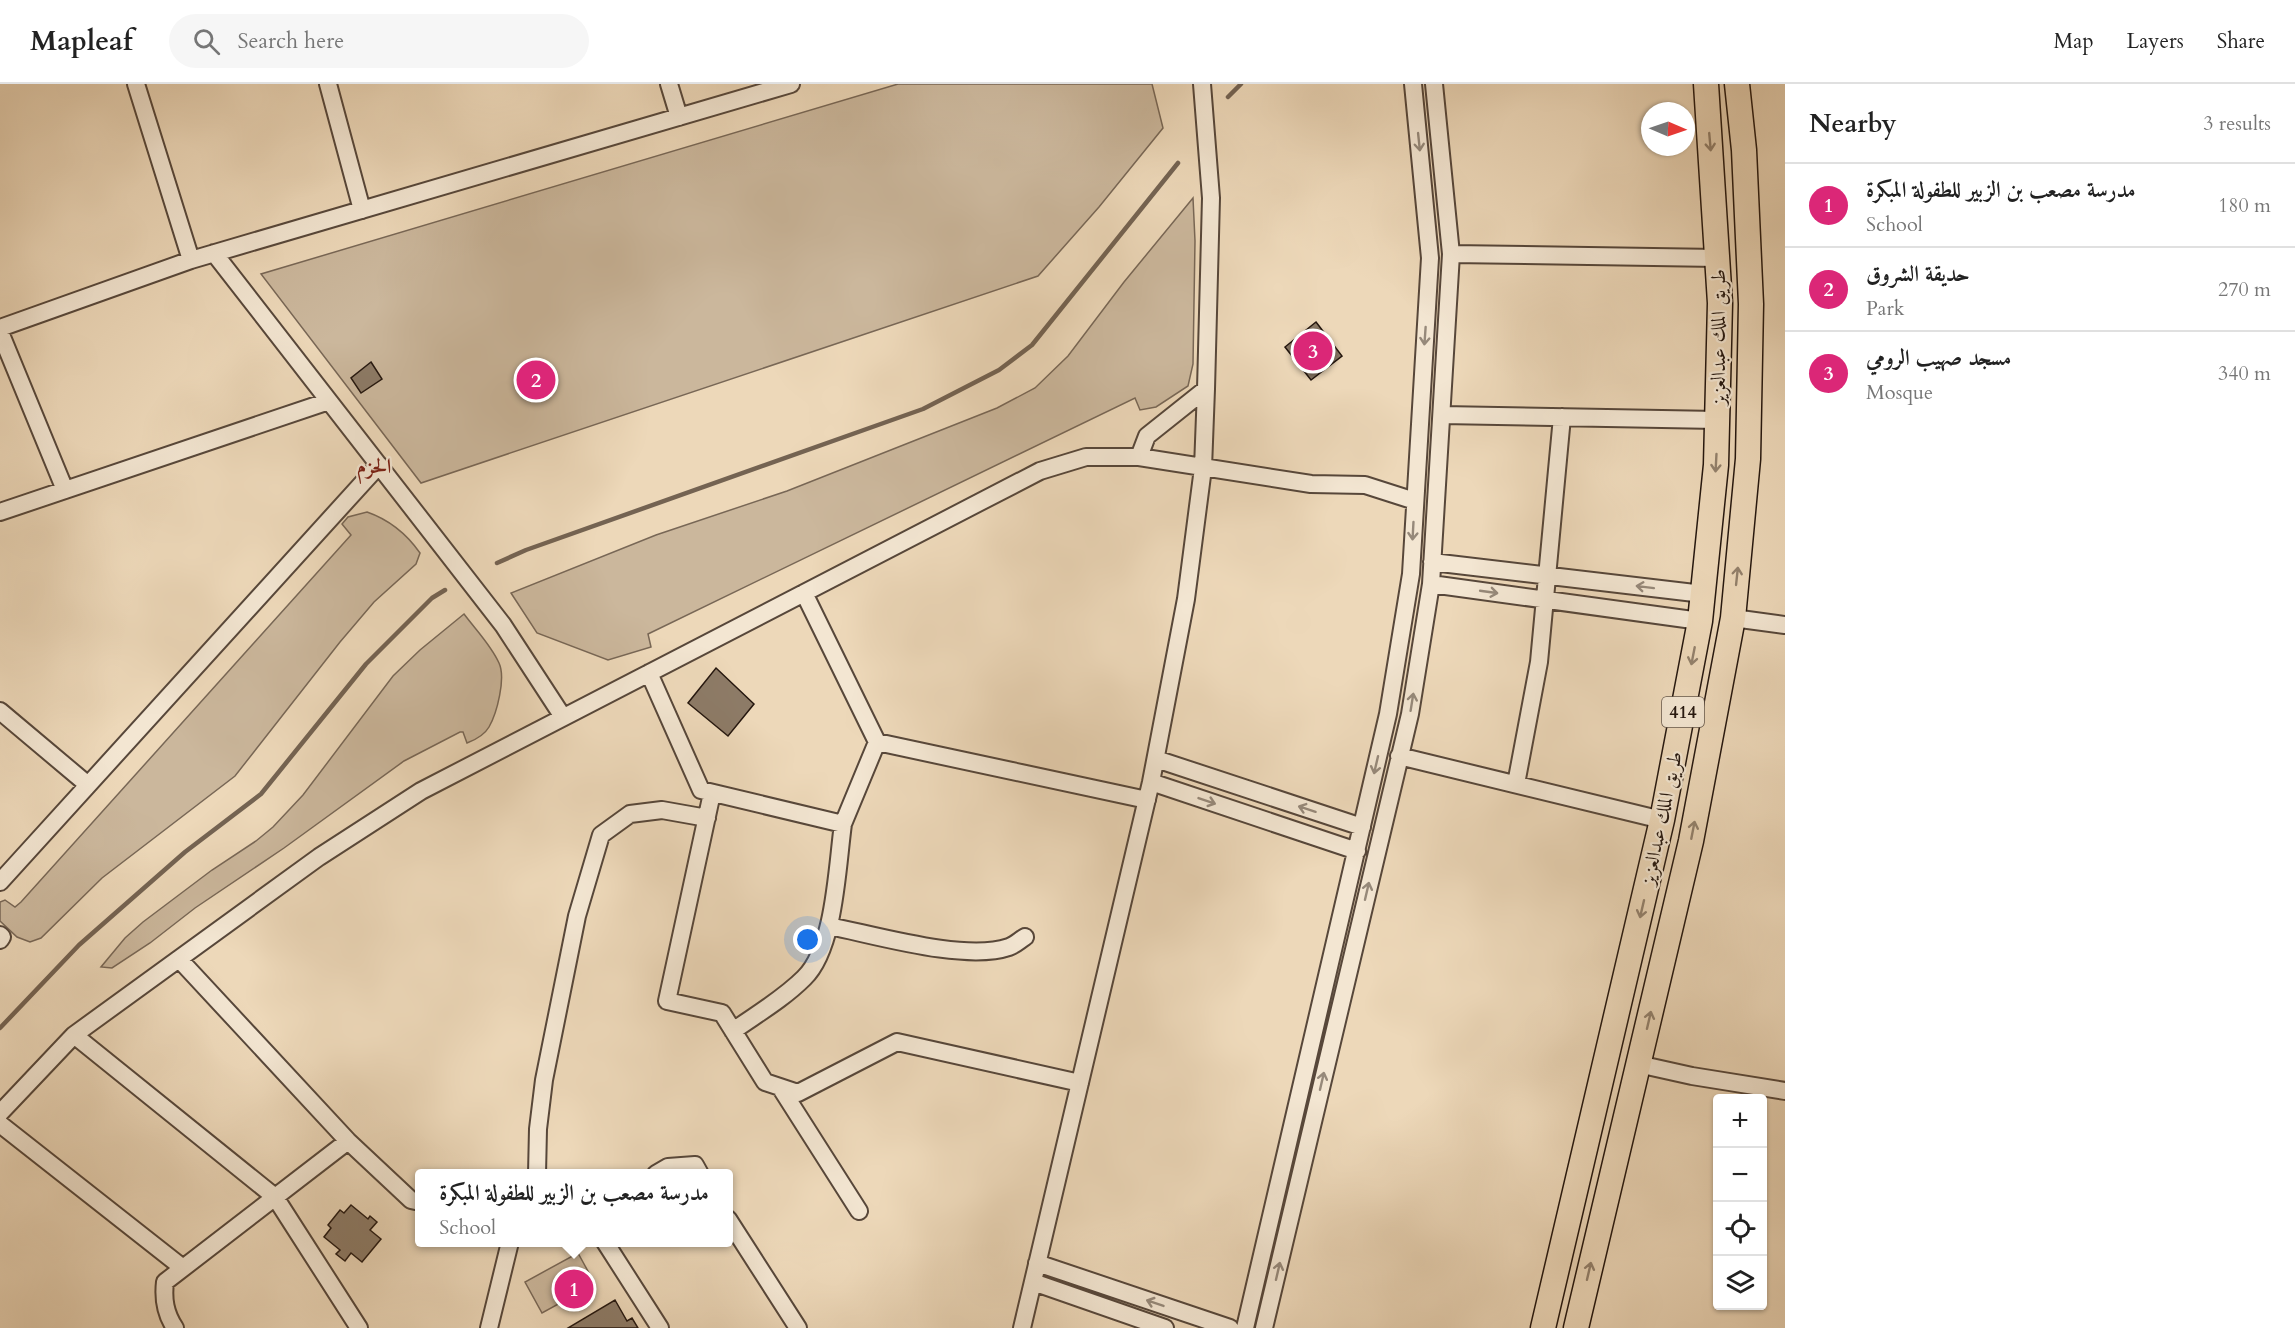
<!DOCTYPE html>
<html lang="en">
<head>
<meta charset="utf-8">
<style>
	:root { --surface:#fff; --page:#f6f6f6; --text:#222; --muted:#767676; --line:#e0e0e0; --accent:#db2777 }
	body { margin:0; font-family:Cardo,Amiri,serif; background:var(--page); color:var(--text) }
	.controls { position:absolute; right:18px; bottom:18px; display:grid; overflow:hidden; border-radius:6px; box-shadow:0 2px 4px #0004 }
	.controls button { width:54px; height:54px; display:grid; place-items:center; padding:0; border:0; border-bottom:2px solid var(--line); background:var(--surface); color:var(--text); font:30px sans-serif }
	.compass { position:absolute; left:1641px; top:18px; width:54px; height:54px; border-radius:50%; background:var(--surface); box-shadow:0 2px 4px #0004; rotate:92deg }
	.you { position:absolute; left:808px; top:856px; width:21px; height:21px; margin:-15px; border:4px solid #fff; border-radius:50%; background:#1a73e8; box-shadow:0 0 0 9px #1a73e833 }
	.badge { display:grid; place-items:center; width:39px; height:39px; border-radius:50%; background:var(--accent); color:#fff; font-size:20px; font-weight:700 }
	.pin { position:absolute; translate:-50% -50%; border:3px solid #fff; box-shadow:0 2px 6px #0006 }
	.popup { position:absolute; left:415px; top:1085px; width:318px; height:78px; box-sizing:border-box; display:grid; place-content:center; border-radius:6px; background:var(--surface); filter:drop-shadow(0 2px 4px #0005); font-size:20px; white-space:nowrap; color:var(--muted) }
	.popup b { font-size:22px; color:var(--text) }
	.popup::after { content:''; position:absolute; left:50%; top:100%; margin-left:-12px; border:12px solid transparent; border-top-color:var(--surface) }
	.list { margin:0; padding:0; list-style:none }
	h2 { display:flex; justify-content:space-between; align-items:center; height:78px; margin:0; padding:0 24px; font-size:26px }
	h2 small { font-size:20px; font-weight:400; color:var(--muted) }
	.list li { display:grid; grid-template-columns:39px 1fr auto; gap:18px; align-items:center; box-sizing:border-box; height:84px; padding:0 24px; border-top:2px solid var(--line) }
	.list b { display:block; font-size:22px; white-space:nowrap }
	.list p { margin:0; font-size:20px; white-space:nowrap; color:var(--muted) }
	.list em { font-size:20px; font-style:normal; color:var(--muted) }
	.icon { flex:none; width:33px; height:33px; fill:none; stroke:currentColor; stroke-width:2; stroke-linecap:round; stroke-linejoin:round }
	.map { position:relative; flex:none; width:1785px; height:1244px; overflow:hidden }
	header { display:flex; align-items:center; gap:36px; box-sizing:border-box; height:84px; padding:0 30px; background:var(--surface); border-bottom:2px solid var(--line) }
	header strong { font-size:28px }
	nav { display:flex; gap:33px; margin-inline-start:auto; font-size:21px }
	.search { width:420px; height:54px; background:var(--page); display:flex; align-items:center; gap:15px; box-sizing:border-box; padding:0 21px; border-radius:33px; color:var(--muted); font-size:22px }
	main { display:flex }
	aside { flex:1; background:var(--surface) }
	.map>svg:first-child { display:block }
	.green { fill:#cbb79c; stroke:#786756; stroke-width:1.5 }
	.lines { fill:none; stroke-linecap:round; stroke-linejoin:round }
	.stream { stroke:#746352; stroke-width:4.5 }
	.building { fill:#8d7b67; stroke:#25170f; stroke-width:1.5 }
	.minor-casing { stroke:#57473a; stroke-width:20 }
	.highway-casing { stroke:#25170f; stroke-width:27 }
	.minor { stroke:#f3e6d2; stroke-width:16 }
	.highway { stroke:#edd8b9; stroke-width:24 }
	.oneway { stroke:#96897a }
	.oneway2 { stroke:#93816c }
	.labels { text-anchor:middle; stroke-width:4.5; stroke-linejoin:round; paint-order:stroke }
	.shield { fill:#f3e6d2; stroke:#63554a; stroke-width:1.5 }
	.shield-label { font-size:18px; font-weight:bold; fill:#25170f }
	.street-label { font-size:20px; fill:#25170f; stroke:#f3e6d2 }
	.neighbourhood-label { font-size:21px; font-weight:bold; fill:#7a1f14; stroke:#f3e6d2 }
</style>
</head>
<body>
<header>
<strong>Mapleaf</strong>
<div class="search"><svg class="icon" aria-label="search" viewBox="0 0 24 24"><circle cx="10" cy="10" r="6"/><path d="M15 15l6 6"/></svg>Search here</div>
<nav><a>Map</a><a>Layers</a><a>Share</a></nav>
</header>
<main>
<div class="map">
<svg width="1785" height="1244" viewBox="0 0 1785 1244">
	<rect width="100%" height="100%" fill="#edd8b9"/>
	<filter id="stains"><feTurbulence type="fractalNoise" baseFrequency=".00333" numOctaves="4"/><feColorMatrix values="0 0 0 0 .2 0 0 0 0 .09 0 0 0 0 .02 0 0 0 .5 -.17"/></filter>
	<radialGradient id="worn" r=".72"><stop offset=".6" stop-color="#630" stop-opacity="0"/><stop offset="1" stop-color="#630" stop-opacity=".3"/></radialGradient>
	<path class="green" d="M898,0h254l11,44 -64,79 -61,69 -617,207 -160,-209z
		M1193,114l2,43 -2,123 -5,22 -32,21 -16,3 -5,-12 -487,236 3,13 -43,13 -71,-27 -26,-40 145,-58 131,-44 210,-83 38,-20 33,-32 56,-74z
		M367,428c23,8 39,21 53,41l-4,11 -42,38 -34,40 -105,134 -133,102 -61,60 -11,4 -13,-5 -17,-16v-19l5,-2 10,7 6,-5 330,-367 -9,-11 6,-7z
		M464,530c12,16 27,31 35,49 7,15 -2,50 -10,64 -4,7 -14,13 -22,16l-4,-11h-3l-56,29 -120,87 -89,60 -45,35 -38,25 -11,-1 24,-29 18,-16 69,-52 44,-29 17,-14 30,-32 90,-119 27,-26z
		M578,1169l17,31 -53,29 -17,-31z"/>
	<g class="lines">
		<path class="stream" d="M1228,13l13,-13
			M497,479l29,-13 397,-141 76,-39 33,-25 146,-182
			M0,944l79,-83 106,-93 76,-58 105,-130 66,-66 13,-8"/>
	</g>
	<path class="building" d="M1316,238l26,34 -31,24 -26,-33z
		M371,278l11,17 -21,14 -10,-15z
		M716,584l38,36 -26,32 -40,-33z
		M351,1121l17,14 2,-3 7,6 -7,8 11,9 -19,23 -11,-9 -6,8 -9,-7 4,-4 -16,-13 7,-9 -3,-3 12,-15 4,3z
		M615,1216l12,21 5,-3 6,10h-70z"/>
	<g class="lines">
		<defs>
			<path id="minor" d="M136,0l55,176
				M328,0l34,126
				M669,0l10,33
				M214,169l289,372 60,92
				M1451,170l267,4
				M0,244l191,-68 600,-176
				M0,248l65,158
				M1442,331l275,5
				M1139,373l8,-21 59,-47
				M0,428l329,-111
				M1432,478l271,32
				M1431,500l269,37
				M804,509l73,149 270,58
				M1733,534l52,7
				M649,589l52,117 142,34 34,-82
				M0,627l88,74
				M1399,672l263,64
				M1156,675l206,68
				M1151,698l206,69
				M1516,700l23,-122 23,-245
				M712,709l-45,208 55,12 43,69 33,11 99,-51 183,41
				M0,798l379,-417
				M829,842c46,9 136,36 180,21 6,-2 11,-7 16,-10
				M0,851l2,2 -2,3
				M179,875l169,182 63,59 9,2
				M733,947c24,-17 50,-32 71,-53 31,-30 33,-111 39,-154
				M74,951l201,162 84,131
				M1638,980l54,12 93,15
				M780,1003l79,124
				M0,1029l74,-78 245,-178 102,-66 619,-320 46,-14h53l172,27 54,1 50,16
				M0,1040l183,144
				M537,1090l1,-45 6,-49 33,-164 24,-81 29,-21 32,-4 45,8
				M656,1090l12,-7 27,-2 5,9
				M728,1135l70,109
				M605,1158l55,86
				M1037,1179l193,65
				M1033,1198l132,46
				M175,1244c-10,-15 -12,-29 -10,-46l183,-141
				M489,1244l21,-86
				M1022,1244l129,-546 35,-183 17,-131 3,-79 5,-191 -9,-114
				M1245,1244l143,-614 23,-140 19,-316 -17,-174
				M1264,1244l146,-614 21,-130 20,-330 -17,-170"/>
			<path id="highway" d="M1543,1244l119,-508 38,-199 16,-156 4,-162 -14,-219
				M1576,1244l115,-487 42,-223 15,-159 3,-155 -7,-154 -7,-66"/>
		</defs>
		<use href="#minor" class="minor-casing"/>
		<use href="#highway" class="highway-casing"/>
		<use href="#minor" class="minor"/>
		<use href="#highway" class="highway"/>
	</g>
	<defs><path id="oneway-shaft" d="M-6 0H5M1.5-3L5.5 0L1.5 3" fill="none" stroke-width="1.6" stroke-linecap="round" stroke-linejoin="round" transform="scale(1.5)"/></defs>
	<g class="oneway">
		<use href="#oneway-shaft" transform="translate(1419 58) rotate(84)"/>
		<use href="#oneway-shaft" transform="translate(1425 252) rotate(94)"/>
		<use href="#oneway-shaft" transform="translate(1413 447) rotate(93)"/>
		<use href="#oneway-shaft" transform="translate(1645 503) rotate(-173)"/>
		<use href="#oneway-shaft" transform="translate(1489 508) rotate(8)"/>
		<use href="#oneway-shaft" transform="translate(1412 618) rotate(-81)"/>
		<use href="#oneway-shaft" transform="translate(1376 681) rotate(103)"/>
		<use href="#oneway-shaft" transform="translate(1207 717) rotate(19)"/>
		<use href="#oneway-shaft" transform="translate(1307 725) rotate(-162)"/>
		<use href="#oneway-shaft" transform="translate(1367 807) rotate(-77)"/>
		<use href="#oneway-shaft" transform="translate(1322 997) rotate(-77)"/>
		<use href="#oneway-shaft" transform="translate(1278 1187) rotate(-77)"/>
		<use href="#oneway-shaft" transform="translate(1155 1219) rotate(-161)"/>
	</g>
	<g class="oneway2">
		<use href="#oneway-shaft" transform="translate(1710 58) rotate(85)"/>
		<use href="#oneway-shaft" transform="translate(1716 379) rotate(93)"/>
		<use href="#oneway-shaft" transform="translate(1737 492) rotate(-84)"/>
		<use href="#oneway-shaft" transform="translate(1693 572) rotate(101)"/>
		<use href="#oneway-shaft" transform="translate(1693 746) rotate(-79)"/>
		<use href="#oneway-shaft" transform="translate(1642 825) rotate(103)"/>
		<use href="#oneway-shaft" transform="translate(1649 936) rotate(-77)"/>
		<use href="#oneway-shaft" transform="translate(1589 1187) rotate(-77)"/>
	</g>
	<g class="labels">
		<rect class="shield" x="1662" y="613" width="42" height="30" rx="4.5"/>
		<g class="shield-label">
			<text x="1683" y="634">414</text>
		</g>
		<g class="street-label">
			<text transform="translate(1718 253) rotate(-90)" y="7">طريق الملك عبدالعزيز</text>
			<text transform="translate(1661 734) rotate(-78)" y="7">طريق الملك عبدالعزيز</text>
		</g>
		<g class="neighbourhood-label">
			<text x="374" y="389">الحزم</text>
		</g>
	</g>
	<rect width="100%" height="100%" filter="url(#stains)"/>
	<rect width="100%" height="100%" fill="url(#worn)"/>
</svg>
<div class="controls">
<button>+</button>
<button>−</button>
<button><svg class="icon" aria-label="locate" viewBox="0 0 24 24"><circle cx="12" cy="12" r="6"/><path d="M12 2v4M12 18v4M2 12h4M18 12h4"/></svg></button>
<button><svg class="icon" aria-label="layers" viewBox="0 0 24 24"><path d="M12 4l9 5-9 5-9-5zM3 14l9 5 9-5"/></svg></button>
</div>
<svg class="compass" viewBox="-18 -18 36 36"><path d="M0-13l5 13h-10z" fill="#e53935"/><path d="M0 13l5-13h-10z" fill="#767676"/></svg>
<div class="you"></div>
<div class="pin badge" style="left:574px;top:1205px">1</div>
<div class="popup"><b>مدرسة مصعب بن الزبير للطفولة المبكرة</b>School</div>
<div class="pin badge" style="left:536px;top:296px">2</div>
<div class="pin badge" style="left:1313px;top:267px">3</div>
</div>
<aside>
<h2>Nearby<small>3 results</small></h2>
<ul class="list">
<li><span class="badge">1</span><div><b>مدرسة مصعب بن الزبير للطفولة المبكرة</b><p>School</p></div><em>180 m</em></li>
<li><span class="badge">2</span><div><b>حديقة الشروق</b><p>Park</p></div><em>270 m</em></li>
<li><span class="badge">3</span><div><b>مسجد صهيب الرومي</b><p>Mosque</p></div><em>340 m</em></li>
</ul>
</aside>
</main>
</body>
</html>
